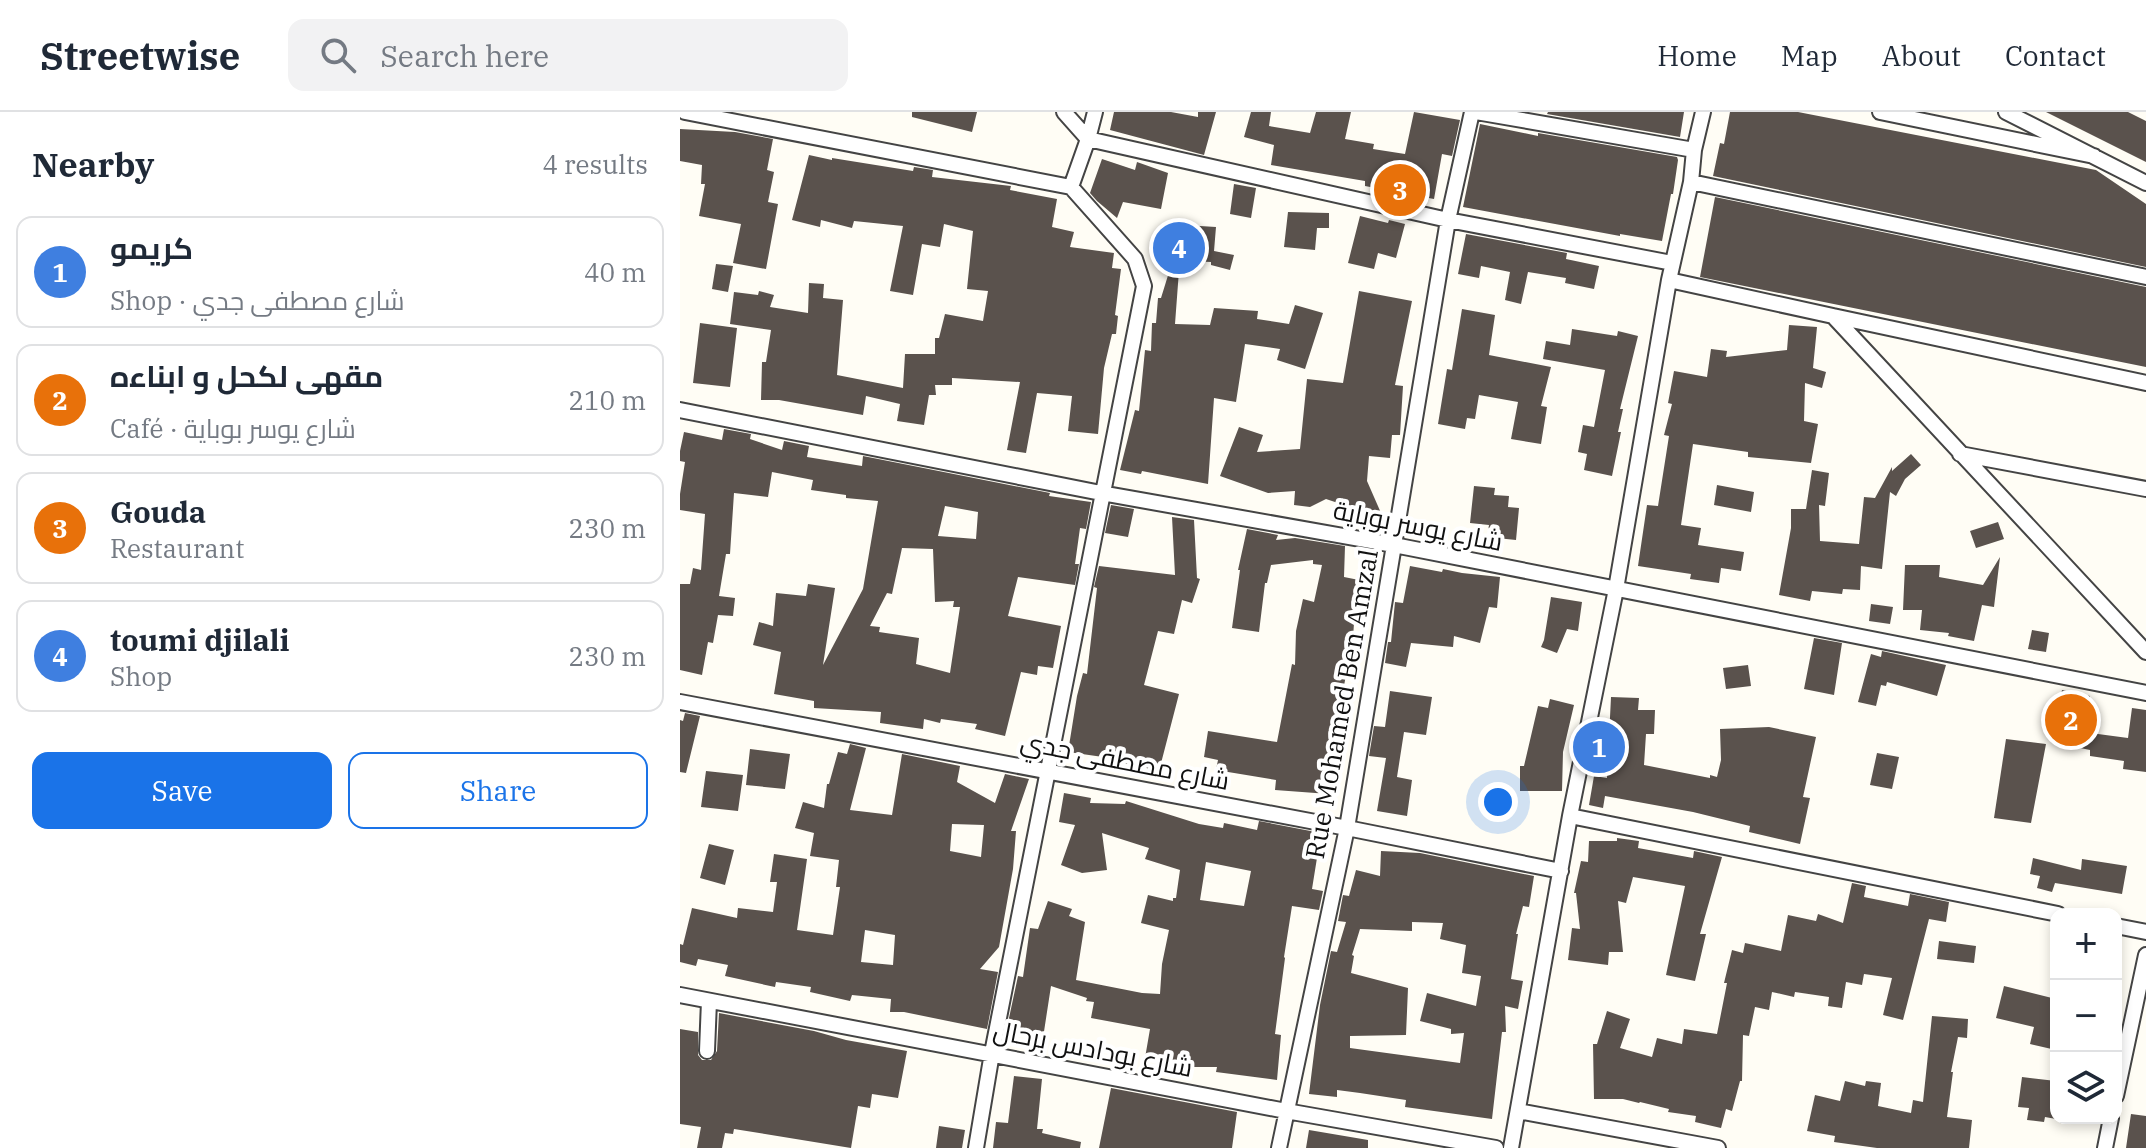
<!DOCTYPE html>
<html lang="en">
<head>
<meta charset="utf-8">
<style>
	:root { --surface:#fff; --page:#f2f2f3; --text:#1f2937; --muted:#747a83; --line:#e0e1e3; --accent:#1a73e8 }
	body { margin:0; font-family:"IBM Plex Serif",Cairo,serif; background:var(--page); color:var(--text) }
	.controls { position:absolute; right:24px; bottom:24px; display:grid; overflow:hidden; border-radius:16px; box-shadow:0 4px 12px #0003 }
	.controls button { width:72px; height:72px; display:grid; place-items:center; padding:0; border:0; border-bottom:2px solid var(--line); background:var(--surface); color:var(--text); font:40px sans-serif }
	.you { position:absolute; left:818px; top:690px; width:28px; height:28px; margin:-20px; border:6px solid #fff; border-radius:50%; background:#1a73e8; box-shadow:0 0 0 12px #1a73e833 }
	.badge { display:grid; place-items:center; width:52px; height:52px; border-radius:50%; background:var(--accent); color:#fff; font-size:26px; font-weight:700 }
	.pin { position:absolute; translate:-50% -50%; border:4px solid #fff; box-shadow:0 2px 8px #0006 }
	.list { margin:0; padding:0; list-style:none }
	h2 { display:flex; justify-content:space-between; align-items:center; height:104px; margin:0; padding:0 32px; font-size:34px }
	h2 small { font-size:26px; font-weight:400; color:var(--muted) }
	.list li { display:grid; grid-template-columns:52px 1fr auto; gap:24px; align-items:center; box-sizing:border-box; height:112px; margin:0 16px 16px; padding:0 16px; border:2px solid var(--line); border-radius:16px }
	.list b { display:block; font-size:30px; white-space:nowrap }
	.list p { margin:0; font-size:26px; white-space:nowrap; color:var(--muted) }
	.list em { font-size:26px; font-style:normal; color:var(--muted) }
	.actions { display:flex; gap:16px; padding:24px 32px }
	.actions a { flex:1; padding:18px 0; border:2px solid var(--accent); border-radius:16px; text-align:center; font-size:28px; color:var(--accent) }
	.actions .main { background:var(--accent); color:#fff }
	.icon { flex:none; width:44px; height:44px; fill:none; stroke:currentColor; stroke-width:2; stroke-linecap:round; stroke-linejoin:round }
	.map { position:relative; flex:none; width:1466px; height:1036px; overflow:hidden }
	header { display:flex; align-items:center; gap:48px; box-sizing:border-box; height:112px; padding:0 40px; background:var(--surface); border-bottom:2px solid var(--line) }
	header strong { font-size:38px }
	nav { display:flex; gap:44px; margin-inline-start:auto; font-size:28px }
	.search { width:560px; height:72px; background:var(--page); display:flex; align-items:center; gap:20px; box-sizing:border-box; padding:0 28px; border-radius:16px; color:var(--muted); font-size:30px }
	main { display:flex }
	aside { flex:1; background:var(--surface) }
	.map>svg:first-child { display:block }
	.building { fill:#5a524d; fill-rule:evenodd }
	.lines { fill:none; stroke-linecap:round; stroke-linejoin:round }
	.minor-casing { stroke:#444; stroke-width:18 }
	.minor { stroke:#fff; stroke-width:14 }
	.labels { text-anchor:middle; stroke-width:8; stroke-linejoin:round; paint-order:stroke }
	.street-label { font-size:26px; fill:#111; stroke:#fff }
</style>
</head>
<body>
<header>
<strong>Streetwise</strong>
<div class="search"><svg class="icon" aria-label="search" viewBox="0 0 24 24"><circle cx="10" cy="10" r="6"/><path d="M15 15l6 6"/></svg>Search here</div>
<nav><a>Home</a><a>Map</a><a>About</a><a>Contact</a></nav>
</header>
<main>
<aside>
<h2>Nearby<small>4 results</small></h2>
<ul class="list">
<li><span class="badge" style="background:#3f7fe0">1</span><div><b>كريمو</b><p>Shop · شارع مصطفى جدي</p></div><em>40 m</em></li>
<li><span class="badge" style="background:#e8710a">2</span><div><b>مقهى لكحل و ابناءه</b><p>Café · شارع يوسر بوباية</p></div><em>210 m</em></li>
<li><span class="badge" style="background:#e8710a">3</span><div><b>Gouda</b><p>Restaurant</p></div><em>230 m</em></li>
<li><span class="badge" style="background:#3f7fe0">4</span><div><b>toumi djilali</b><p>Shop</p></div><em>230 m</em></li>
</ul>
<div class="actions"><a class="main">Save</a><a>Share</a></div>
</aside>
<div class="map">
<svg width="1466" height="1036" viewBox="0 0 1466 1036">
	<rect width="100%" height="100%" fill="#fffdf5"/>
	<path class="building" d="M232,0h65l-5,20 -60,-15z
		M434,0h57l27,5v-5h18l-12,43 -94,-25z
		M571,0h20l-2,14 41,7 6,-21h35l-6,27 29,5 -1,5 32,5 9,-42 46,8 -8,36 -10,-2 -8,45 -69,-13v-5l-94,-16 3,-20 -30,-8z
		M868,0h136l-4,25 -133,-23z
		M1050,0h68l298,58 50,34v63l-433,-91 7,-33 4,1z
		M1366,0h82l18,9v41z
		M800,12l58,12v-3l139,24 1,3 -5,34h-2l-9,47 -42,-7v2l-157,-29z
		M0,17l55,3 38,7 -6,31 7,2 -6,30 10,2 -12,65 -33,-6 8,-39 -42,-8 6,-32h-4l1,-19 -22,-4z
		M129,43l23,5v-2l81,13 1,-4 19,3 -1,7 79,9 -1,4 47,9 -5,28 22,5 -4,15 44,6 -2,15 9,1 -6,46 3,1 -2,18h-4l-8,34 -6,66 -30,-3 4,-35 -35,-3 -11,60 -19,-3 13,-68 -68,-4v7h-17l1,10h-7l-5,30 -27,-4 3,-17 -34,-8 -3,19 -84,-15h-18l1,-38h4l5,-32 -41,-6 4,-32 24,3 1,-4 15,4 -4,12 38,6 1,-30 15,1 -1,14 20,2 -6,75 66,13 2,-34h30v-16h4l6,-24 38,7 5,-30 -21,-2 6,-58 -29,-7 -4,23 -18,-3 -9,51 -23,-4 13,-65 -49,-5 -2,7 -31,-8 -1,7 -28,-7z
		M422,47l33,11 2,-8 31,11 -7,36 -38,-7 -6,16 -20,-17 -7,-8z
		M554,72l22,4 -5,30 -21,-4z
		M1035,85l431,90v80l-446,-90z
		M608,100l41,1v15h-12l-2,22 -31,-3z
		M680,104l28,7 1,-3 16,4 -9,34 -18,-5 -4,16 -26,-6z
		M504,113l32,2 -2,24 20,4 -4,15 -19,-5v-3l-21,-1 1,-17 -12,-4z
		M786,122l101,19 -1,6 33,7 -5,23 -29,-6 1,-5 -38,-6 -7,32 -16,-4 5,-28 -29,-6 -2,12 -21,-4z
		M494,144l6,1 -5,67 35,1 4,-17 44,3 -1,8 32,5 6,-19 28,8 -18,56 -28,-9 3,-11 -35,-5 -9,58 -22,-4 -6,86 -66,-13 -1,3 -21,-4 15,-60 4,1 6,-61 6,1 1,-28h4l2,-25h3z
		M36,152l17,2 -5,26 -16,-3z
		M679,179l53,10 -17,84 8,1 -3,49h-8l-2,23 -21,-2 -2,25 14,32 -25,-3v-1l-30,-10 -16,8 -16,-2 1,-14 -27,2 -48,-17 19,-49 24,8 -6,17 43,-3 7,-70 36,4z
		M782,197l33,6 -6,40 62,12 -10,39 6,1 -6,37 -30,-5 7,-37 -39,-7 -4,24 -8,-1 -2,11 -27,-5 9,-55 5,1z
		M20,211l37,5 -7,59 -37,-4z
		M1109,213l28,2 -4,41 13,4 -4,16 -17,-5 -1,38 14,3 -7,39 -63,-6v-5l-55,-8 -12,81 20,3 -3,17 46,7 -3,19 -20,-3 -2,15 -29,-4 1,-5 -53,-8 9,-61 11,1 11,-70 -5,-1 8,-31 -4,-1 6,-32 33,6 4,-28 16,2 -1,6 61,-7z
		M892,217l45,7 1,-5 20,5 -18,73h3l-5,23h3l-9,44 -28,-6 3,-16 -9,-2 5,-27 11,2 11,-57 -62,-11 3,-18 24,4z
		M44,317l27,5 -1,5 32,11 2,-9 25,5 -2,11 55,9 1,-10 187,37 -1,3 42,6 -5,27 -6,-1 -5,36h4l-4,21 -57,-8 -10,39 53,10 -8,42 -15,-2 -1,9 -16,-3 -16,64 -30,-7 2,-5 -36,-5 -1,4 -16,-4 -1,10 -43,-6 1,-11 -67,-4v-7l-40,-7 7,-42 -28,-7 6,-23 14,4 3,-33 30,3 2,-12 27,4 -12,77 40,-76 15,-88 -32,-3v-3l-35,-5 2,-10 -41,-8 -4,25 -34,-4 -4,61h-4l-7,42 16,2 -2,18 -15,-1 -5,28 -5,-1 -6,33 -22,-5v-86h10l3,-16 8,2 4,-56 -25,-4v-16l5,-32 -5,-1v-10l4,-19 38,8zM265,394l33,6 -2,27 -38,-3zM222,436l31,1 2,53 19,-1 -1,6h7l-10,66 -34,-9 3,-26 -40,-6 1,-5 -10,-1 17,-33 5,1z
		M1231,342l10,11 -16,14 -9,17 -6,-4 -8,77 -21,-3 -1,24 -17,-1 -1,5 -30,-3 -2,10 -31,-6 12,-67v-19h15l6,-39 17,3 -4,33 -6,-1 1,36 39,3 5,-47 11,1 17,-31v4z
		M1037,373l37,7 -3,20 -37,-7z
		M794,374l21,2 -1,7 15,1 -1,11 11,1 -3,32 -29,-3 2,-12 -19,-2z
		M431,393l23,4 -6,28 -23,-4z
		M492,405l22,3 3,58 3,1 -8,24 -10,-3 -8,34 -16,-3 -14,54 35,9 -20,77 -30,-7 -27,-4 1,-3 -35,-5 9,-56 6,-23 4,1 10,-86 -3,-1 5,-21 76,9z
		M1318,410l6,17 -28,9 -6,-17z
		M567,417l31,6 -2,5 19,-2 50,8 -1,31 20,4 -6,28 -3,-1 -2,30h-4l-1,26 -15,82 -4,48 -54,-4 1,-10 -60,-10 2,-10 -14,-3 4,-26 69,11 15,-78 3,1 1,-34 7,-32 11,3 8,-37 -9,-1v-4l-42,5 -4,18h-2l-6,49 -27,-4 8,-58h-2z
		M1320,445l-6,50 -12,-2 -8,36 -26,-5 1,-3 -29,-3 2,-20h-19l2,-45h35l-1,12 44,8z
		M730,454l32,6 1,-3 19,4 38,4 -3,31 -8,-1 -9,36 -26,-7 -1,11 -42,-4 -5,24 -21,-4 3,-21h3l4,-40 8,1z
		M871,485l31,5 -4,29 -11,-2 -10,24 -16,-6 3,-7z
		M1191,492l22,3 -3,17 -21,-3z
		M1352,518l17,3 -3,19 -18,-3z
		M1134,526l28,5 -8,52 -30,-6z
		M1202,539l64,14 -9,31 -50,-14 -1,4 -5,-1 -5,21 -18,-4 13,-48 10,3z
		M1068,553l3,21 -25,3 -3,-21z
		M1382,578l28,6 -7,36 45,6 4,-30 14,2v62l-23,-3 1,-8 -34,-5v-6l-39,-8z
		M710,579l42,6 -6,38 -22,-3 -7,45 15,3 -5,36 -30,-5 9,-53 -17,-2 5,-30 11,1z
		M931,585l28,1 -1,12h17l-1,24h-8l-2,31 66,13v-3l7,2 4,-17 -1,-31 49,-2 47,10 -13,60 7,1 -10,46 -51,-12 1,-6 -57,-14 -88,-16 -2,12 -14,-3 5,-29 13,2z
		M870,587l24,6 -11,47 -1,39h-42v-25h4l14,-60 10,2z
		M5,601l15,3 -14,57 -6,-1v-52l3,1z
		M1326,627l40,5 -15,79 -37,-5z
		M170,632l16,4 -16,62 42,5 10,-61 58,12 -3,16 38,21 10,-29 24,5 -18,52h5l-3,38 -14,78 -19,22 18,3 -11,57 -83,-17h-14l1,-13 -39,-4 -2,6 -40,-9 1,-5 -35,-5 -1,5 -50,-11 3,-11 -30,-6 -2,7 -16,-4v-18l3,1 9,-37 45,10 1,-10 35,4 4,-30h-7l4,-28 33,5 -10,71 36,5 7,-48h-4l3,-27 -29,-4 4,-23 -19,-5 8,-26 21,6 3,-24h2l9,-32 9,2zM272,712l32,1 -3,32 -31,-6zM185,818l30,5 -2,30 -32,-3z
		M70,637l40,5 -5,35 -39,-4z
		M1197,641l22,4 -7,32 -22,-4z
		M26,659l37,4 -5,36 -37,-4z
		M384,681l27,5 -1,5 35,1 1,-3 73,23 24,4 1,-5 33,7 2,-9 62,12 -9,56 11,2 -4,19 -27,-4 -8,51 1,1 -10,76 6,1 -4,45 -61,-8 1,-5h-37v-4l-35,-5 5,-29 -59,-11 3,-16 -8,-1 1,-3 -36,-12 -8,52 -37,-6 12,-56 5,1 7,-49 8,1 10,-28 24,8 -3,7 16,6 -9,58 66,13 18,1 2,-30 7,-34 -28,-7 7,-28 25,6v-3h3l4,-28 -35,-11 4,-11 -47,-15 5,37 -25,3 -21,-8 14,-40 -16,-3zM526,750l45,9 -7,35 -44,-6z
		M937,726l22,3 -1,7 55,10 1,-7 28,6 -22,77h6l-11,47 -29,-6 19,-89 -52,-9 -7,26 -8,-2 5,51h-14l-1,13 -40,-5 4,-32 8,1 -4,-36h-2l7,-32 7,1 1,-21h28z
		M29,732l25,6 -9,35 -25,-7z
		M701,739l39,2 114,23 -5,31 -6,-1 -7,28h2l-7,45 12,2 -5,28 -13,-3 1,26h-4l-10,87 -87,-12 1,-7 -46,-7 -23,-3v7l-28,-3 11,-89 11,-54 6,1 9,-30 -8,-1 5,-26 6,1 7,-26 24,6zM732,810l31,1 -3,16 26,6 -4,28 19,3 -5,30 -49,-13 -7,28 31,8v5l13,-1 -4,30 -110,-15v-12l56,-1 2,-47 -57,-15 3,-17 -2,-1 8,-26 52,2z
		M1353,746l48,12 1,-11 45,7 -5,28 -67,-11 -3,9 -15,-4 3,-12 -10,-2z
		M1172,771l14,3 -2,11 44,9 2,-12 39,8 -3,20 -17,-3 -26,101 -20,-5 9,-37 -28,-4 -2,11 -16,-3 -4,26 -14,-2 1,-9 -34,-5 -1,5 -22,-5 -3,18 -14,-3 -6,29 -6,-1 -1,46h-2l-8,30 -6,-2 -5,19 -26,-6 1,-6 -28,-4 1,-3 -29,-7 -1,1 -16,-4h-29l-1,-55h4l10,-33 23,8 -10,29 32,9 5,-19 25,6 2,-15 33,5 10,-51h-3l8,-33 11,3 2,-10 36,8 7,-36 28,6 2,-7 25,9z
		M1259,829l37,5 -2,17 -37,-4z
		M1324,874l52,13v51l-26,-6 4,-17 -38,-9z
		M39,901l95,18 32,9 61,11 -9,47 -26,-4 -2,14 -12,-2 -7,42 -117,-19 -1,5 -8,-1 -3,15h-25l4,-21 -21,-3v-95l18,3v23l4,5h9l6,-9z
		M1252,904l36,3 -1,19 -9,-1 -7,35h2l-6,45 25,3 -3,28h-92l-43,-6 1,-6 -28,-5 8,-36 25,6 5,-20 20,5 1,-5 15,2 -3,23 33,7 2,-13 10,2z
		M334,964l28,3 -5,50h6l-1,4 39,9 -1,6h-87l3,-26 12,1z
		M1342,965l34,4v38l-11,-2 -1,5 -17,-2 2,-12 -11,-1z
		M431,976l126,24 -5,36h-133z
		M1451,1002l15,2v32h-20z
		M259,1014l26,4 -3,18h-26z
		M629,1018l59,10v8h-62z"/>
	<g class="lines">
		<defs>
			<path id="minor" d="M5,0l386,75 64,72 9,27 -152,767 -16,95
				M384,0l24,27 360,81 224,43
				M796,0l218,38
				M1200,0l214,44
				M1326,0l140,71
				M1011,70l455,95
				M391,75l17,-48 7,-27
				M989,168l164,36 313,336
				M1153,204l313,67
				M0,298l421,83 293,52 752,148
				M1280,342l186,35
				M0,590l667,126 214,43
				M890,704l488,98
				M1436,814l30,6
				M0,883l606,116 210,37
				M27,939l2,-50
				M1436,984l30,-141
				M838,999l200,37
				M599,1036l68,-320 101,-608 24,-108
				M831,1036l59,-332 46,-227 53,-309 22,-98 3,-32 9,-38
				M1425,1036l6,-30"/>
		</defs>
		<use href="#minor" class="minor-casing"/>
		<use href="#minor" class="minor"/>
	</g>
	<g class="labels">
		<g class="street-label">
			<text transform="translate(738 414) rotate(11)" y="9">شارع يوسر بوباية</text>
			<text transform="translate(662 592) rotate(-80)" y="9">Rue Mohamed Ben Amzal</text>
			<text transform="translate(445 649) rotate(11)" y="9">شارع مصطفى جدي</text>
			<text transform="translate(413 937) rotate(11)" y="9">شارع بودادس برحال</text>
		</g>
	</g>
</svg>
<div class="controls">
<button>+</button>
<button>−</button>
<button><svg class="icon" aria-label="layers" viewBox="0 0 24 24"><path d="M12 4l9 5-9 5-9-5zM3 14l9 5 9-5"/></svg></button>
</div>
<div class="you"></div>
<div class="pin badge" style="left:919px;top:635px;background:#3f7fe0">1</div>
<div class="pin badge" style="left:1391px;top:608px;background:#e8710a">2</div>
<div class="pin badge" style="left:720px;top:78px;background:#e8710a">3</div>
<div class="pin badge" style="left:499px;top:136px;background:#3f7fe0">4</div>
</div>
</main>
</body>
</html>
